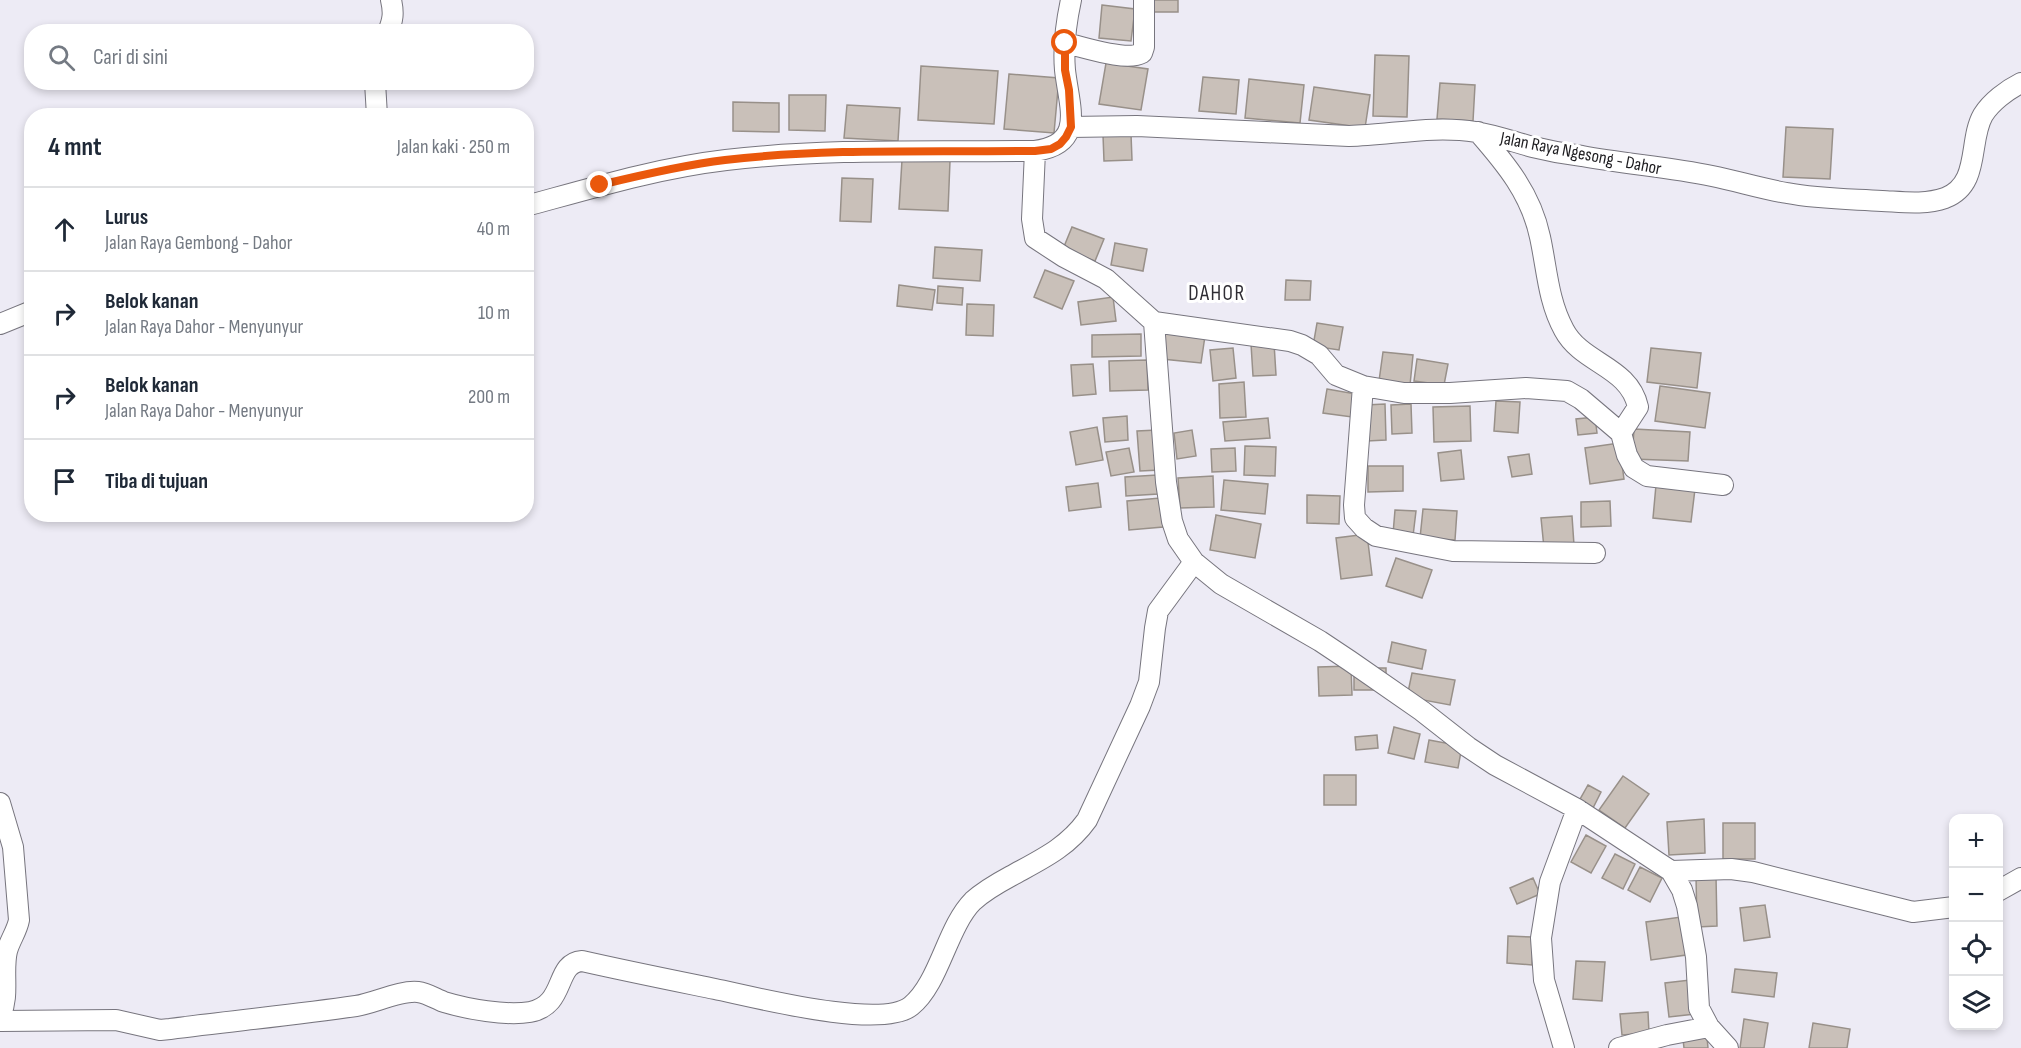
<!DOCTYPE html>
<html lang="id">
<head>
<meta charset="utf-8">
<style>
	:root { --surface:#fff; --page:#f6f6f7; --text:#1f2937; --muted:#747a83; --line:#e0e1e3 }
	body { margin:0; font-family:"Sofia Sans Condensed",sans-serif; background:var(--page); color:var(--text) }
	.controls { position:absolute; right:18px; bottom:18px; display:grid; overflow:hidden; border-radius:12px; box-shadow:0 3px 9px #0003 }
	.controls button { width:54px; height:54px; display:grid; place-items:center; padding:0; border:0; border-bottom:2px solid var(--line); background:var(--surface); color:var(--text); font:30px sans-serif }
	.stop { position:absolute; width:18px; height:18px; margin:-14px; border:4px solid #ea580c; border-radius:50%; background:#fff }
	.stop.end { background:#ea580c; border-color:#fff; box-shadow:0 2px 6px #0008 }
	.list { margin:0; padding:0; list-style:none }
	h2 { display:flex; justify-content:space-between; align-items:center; height:78px; margin:0; padding:0 24px; font-size:26px }
	h2 small { font-size:20px; font-weight:400; color:var(--muted) }
	.list li { display:grid; grid-template-columns:39px 1fr auto; gap:18px; align-items:center; box-sizing:border-box; height:84px; padding:0 24px; border-top:2px solid var(--line) }
	.list b { display:block; font-size:22px; white-space:nowrap }
	.list p { margin:0; font-size:20px; white-space:nowrap; color:var(--muted) }
	.list em { font-size:20px; font-style:normal; color:var(--muted) }
	.icon { flex:none; width:33px; height:33px; fill:none; stroke:currentColor; stroke-width:2; stroke-linecap:round; stroke-linejoin:round }
	.map { position:relative; flex:none; width:2021px; height:1048px; overflow:hidden }
	.search { position:absolute; background:var(--surface); box-shadow:0 3px 9px #0003; left:24px; top:24px; width:510px; height:66px; display:flex; align-items:center; gap:15px; box-sizing:border-box; padding:0 21px; border-radius:24px; color:var(--muted); font-size:22px }
	.panel { position:absolute; background:var(--surface); box-shadow:0 3px 9px #0003; left:24px; top:108px; width:510px; height:414px; border-radius:24px }
	.map>svg:first-child { display:block }
	.building { fill:#c9c0b9; stroke:#989089; stroke-width:1.5 }
	.lines { fill:none; stroke-linecap:round; stroke-linejoin:round }
	.minor-casing { stroke:#77757e; stroke-width:22 }
	.minor { stroke:#fff; stroke-width:20 }
	.route { stroke:#ea580c; stroke-width:8 }
	.labels { text-anchor:middle; stroke-width:6; stroke-linejoin:round; paint-order:stroke }
	.street-label { font-size:18px; fill:#1d1c1f; stroke:#fff }
	.quarter-label { font-size:21px; letter-spacing:1.5px; fill:#2f2d34; stroke:#fff }
</style>
</head>
<body>
<div class="map">
<svg width="2021" height="1048" viewBox="0 0 2021 1048">
	<rect width="100%" height="100%" fill="#edebf5"/>
	<path class="building" d="M1149,0h29v12h-29z
		M1102,5l33,4 -4,32 -32,-3z
		M1375,55l34,1 -2,61 -34,-1z
		M1106,63l42,6 -7,41 -42,-6z
		M921,66l77,5 -4,53 -76,-4z
		M1009,74l50,4 -5,55 -50,-4z
		M1203,77l36,3 -3,34 -37,-3z
		M1249,79l55,6 -4,38 -55,-5z
		M1440,83l35,2 -2,36 -36,-2z
		M1314,87l56,8 -5,33 -56,-8z
		M789,95h37l-1,36 -36,-1z
		M733,102l46,1v29l-46,-1z
		M847,105l53,3 -2,33 -54,-3z
		M1786,127l47,2 -3,50 -47,-2z
		M1131,134l1,26 -28,1 -1,-26z
		M902,160l48,1 -2,50 -49,-2z
		M842,178l31,1 -2,43 -31,-1z
		M1072,227l32,12 -9,22 -32,-12z
		M1115,243l32,6 -4,22 -32,-6z
		M935,247l47,3 -2,31 -47,-3z
		M1045,270l29,11 -12,28 -28,-12z
		M1286,280l25,1 -1,19h-25z
		M899,285l36,5 -3,20 -35,-4z
		M938,286l25,2 -1,17 -25,-2z
		M1113,297l3,24 -35,4 -3,-23z
		M967,304l27,1 -1,31 -27,-1z
		M1317,323l26,4 -4,23 -26,-4z
		M1165,331l40,5 -4,27 -39,-4z
		M1141,334v22l-49,1v-22z
		M1274,343l2,32 -23,1 -2,-32z
		M1233,348l3,30 -23,3 -3,-31z
		M1651,348l50,5 -4,35 -50,-6z
		M1383,352l30,3 -3,30 -31,-4z
		M1417,359l31,5 -4,21 -30,-4z
		M1147,360l1,30 -38,1 -1,-30z
		M1093,364l3,30 -23,2 -2,-31z
		M1244,382l2,35 -26,1 -1,-34z
		M1660,386l50,7 -5,35 -50,-7z
		M1327,389l29,5 -4,23 -29,-4z
		M1496,401l24,1 -2,31 -24,-2z
		M1385,404l1,36 -19,1 -2,-36z
		M1411,404l1,29 -20,1 -1,-29z
		M1470,406l1,35 -37,1 -1,-35z
		M1127,416l1,24 -23,2 -2,-24z
		M1595,417l2,16 -19,2 -2,-16z
		M1268,418l2,20 -45,3 -2,-19z
		M1097,427l6,33 -27,5 -6,-33z
		M1634,429l56,3 -2,29 -56,-2z
		M1157,430l3,40 -20,1 -3,-40z
		M1192,430l4,26 -19,3 -3,-26z
		M1619,443l5,36 -34,5 -5,-36z
		M1245,446l31,1 -1,29 -31,-1z
		M1129,448l5,24 -23,4 -5,-24z
		M1235,448l1,23 -24,1 -1,-23z
		M1461,450l3,29 -23,2 -3,-28z
		M1529,454l3,20 -20,3 -4,-20z
		M1368,466h35v25l-35,1z
		M1157,475l1,19 -32,2 -1,-19z
		M1213,476l1,31 -34,1 -2,-30z
		M1224,480l44,4 -3,30 -44,-4z
		M1098,483l3,24 -32,4 -3,-24z
		M1656,485l39,4 -4,33 -38,-4z
		M1307,495l33,1 -1,28 -32,-1z
		M1160,498l3,29 -34,3 -2,-29z
		M1610,501l1,25 -30,1v-25z
		M1423,509l34,2 -2,29 -35,-2z
		M1395,510l21,1 -3,25 -20,-2z
		M1216,515l45,9 -6,34 -45,-8z
		M1572,516l2,29 -30,3 -3,-30z
		M1367,534l5,41 -31,4 -5,-41z
		M1396,558l36,12 -10,28 -36,-12z
		M1392,642l34,8 -4,19 -34,-7z
		M1351,666l1,29 -33,1 -1,-29z
		M1354,668h32v22h-32z
		M1412,673l43,7 -5,25 -43,-8z
		M1394,727l26,7 -6,25 -26,-6z
		M1377,735l1,13 -22,2 -1,-13z
		M1429,740l33,6 -4,22 -33,-6z
		M1324,775h32v30h-32z
		M1623,776l26,18 -24,34 -26,-18z
		M1588,785l13,7 -8,16 -14,-7z
		M1704,819l1,34 -36,2 -2,-33z
		M1723,823h32v36h-32z
		M1586,835l20,11 -15,27 -20,-11z
		M1615,854l20,10 -12,25 -21,-11z
		M1640,867l22,11 -12,24 -22,-12z
		M1696,876h20l1,50 -20,1z
		M1533,878l7,16 -23,10 -7,-16z
		M1765,905l5,32 -26,4 -4,-33z
		M1681,917l5,38 -35,5 -5,-38z
		M1508,936l25,1 -1,28 -25,-2z
		M1576,961l29,1 -3,39 -29,-2z
		M1735,969l42,4 -3,24 -42,-5z
		M1690,980l5,34 -26,3 -4,-34z
		M1648,1012l1,21 -27,2 -2,-21z
		M1744,1019l24,4 -4,25h-24z
		M1813,1023l37,6 -3,19h-38z
		M1707,1037l1,11h-24l-1,-9z"/>
	<g class="lines">
		<defs>
			<path id="minor" d="M388,32c5,-12 6,-19 3,-32
				M1065,43c19,4 61,19 77,10l2,-6v-47
				M375,82l2,34
				M1070,127l67,-1 212,10c42,-1 84,-11 127,-4 19,3 38,10 57,15 16,4 32,7 49,9 43,8 87,11 130,20 25,5 50,13 75,17 31,6 64,6 95,8 21,1 43,4 63,-3 36,-14 23,-57 38,-83 8,-13 24,-25 38,-32
				M1478,132c28,32 53,62 62,105 7,32 8,64 24,93 18,34 65,36 74,77l-17,26
				M1035,151l-3,68 3,19 29,19 42,22 48,43 12,160 6,39 6,18 16,23 27,22 99,57 30,20 72,50 46,36 27,18 82,44 94,62 11,19 5,16 9,51 3,51 10,19 19,21
				M526,206c66,-18 132,-38 200,-46 102,-12 207,-8 309,-9 51,-7 34,-44 30,-81 -2,-23 1,-47 6,-70
				M1154,322l136,19 12,4 17,10 17,20 27,11 41,7h46l76,-5 41,3 14,8 40,34 6,22 7,13 13,8 76,9
				M0,324l32,-13
				M1363,386l-9,119 1,13 9,10 12,8 77,15 142,2
				M0,803l13,44 6,73c-2,11 -9,20 -12,31 -5,21 3,45 -7,65
				M1671,871l60,-2 22,3 160,40 41,-5
				M1998,891l23,-13
				M0,1021l116,-1 44,10 10,-1c62,-8 124,-14 186,-23 19,-3 44,-16 62,-14 9,1 18,7 26,10 23,7 62,14 86,10 37,-7 24,-49 52,-51 44,10 89,19 133,28 39,8 166,41 196,17 28,-22 36,-79 62,-105 11,-10 25,-18 38,-25 29,-16 56,-28 76,-56l53,-114 9,-24 6,-54 3,-17 36,-49
				M1564,1048l-20,-68 -3,-42 9,-56 27,-73
				M1619,1048l48,-13 42,-8"/>
		</defs>
		<use href="#minor" class="minor-casing"/>
		<use href="#minor" class="minor"/>
	</g>
	<g class="lines">
		<path class="route" d="M600,185c41,-10 83,-20 125,-25 101,-12 209,-8 310,-9l16,-2 9,-5 6,-7 5,-10 -2,-37 -4,-20v-27"/>
	</g>
	<g class="labels">
		<g class="street-label">
			<text transform="translate(1581 153) rotate(11)" y="6">Jalan Raya Ngesong - Dahor</text>
		</g>
		<g class="quarter-label">
			<text x="1217" y="300">DAHOR</text>
		</g>
	</g>
</svg>
<div class="controls">
<button>+</button>
<button>−</button>
<button><svg class="icon" aria-label="locate" viewBox="0 0 24 24"><circle cx="12" cy="12" r="6"/><path d="M12 2v4M12 18v4M2 12h4M18 12h4"/></svg></button>
<button><svg class="icon" aria-label="layers" viewBox="0 0 24 24"><path d="M12 4l9 5-9 5-9-5zM3 14l9 5 9-5"/></svg></button>
</div>
<div class="stop" style="left:1065px;top:43px"></div>
<div class="stop end" style="left:600px;top:185px"></div>
<div class="search"><svg class="icon" aria-label="search" viewBox="0 0 24 24"><circle cx="10" cy="10" r="6"/><path d="M15 15l6 6"/></svg>Cari di sini</div>
<section class="panel">
<h2>4 mnt<small>Jalan kaki · 250 m</small></h2>
<ul class="list">
<li><svg class="icon" aria-label="ahead" viewBox="0 0 24 24"><path d="M12 20V5M6 11l6-6 6 6"/></svg><div><b>Lurus</b><p>Jalan Raya Gembong - Dahor</p></div><em>40 m</em></li>
<li><svg class="icon" aria-label="right" viewBox="0 0 24 24"><path d="M7 20v-9h11M14 6l5 5-5 5"/></svg><div><b>Belok kanan</b><p>Jalan Raya Dahor - Menyunyur</p></div><em>10 m</em></li>
<li><svg class="icon" aria-label="right" viewBox="0 0 24 24"><path d="M7 20v-9h11M14 6l5 5-5 5"/></svg><div><b>Belok kanan</b><p>Jalan Raya Dahor - Menyunyur</p></div><em>200 m</em></li>
<li><svg class="icon" aria-label="arrive" viewBox="0 0 24 24"><path d="M6 21V4h12l-3 4 3 4H6"/></svg><div><b>Tiba di tujuan</b></div></li>
</ul>
</section>
</div>
</body>
</html>
